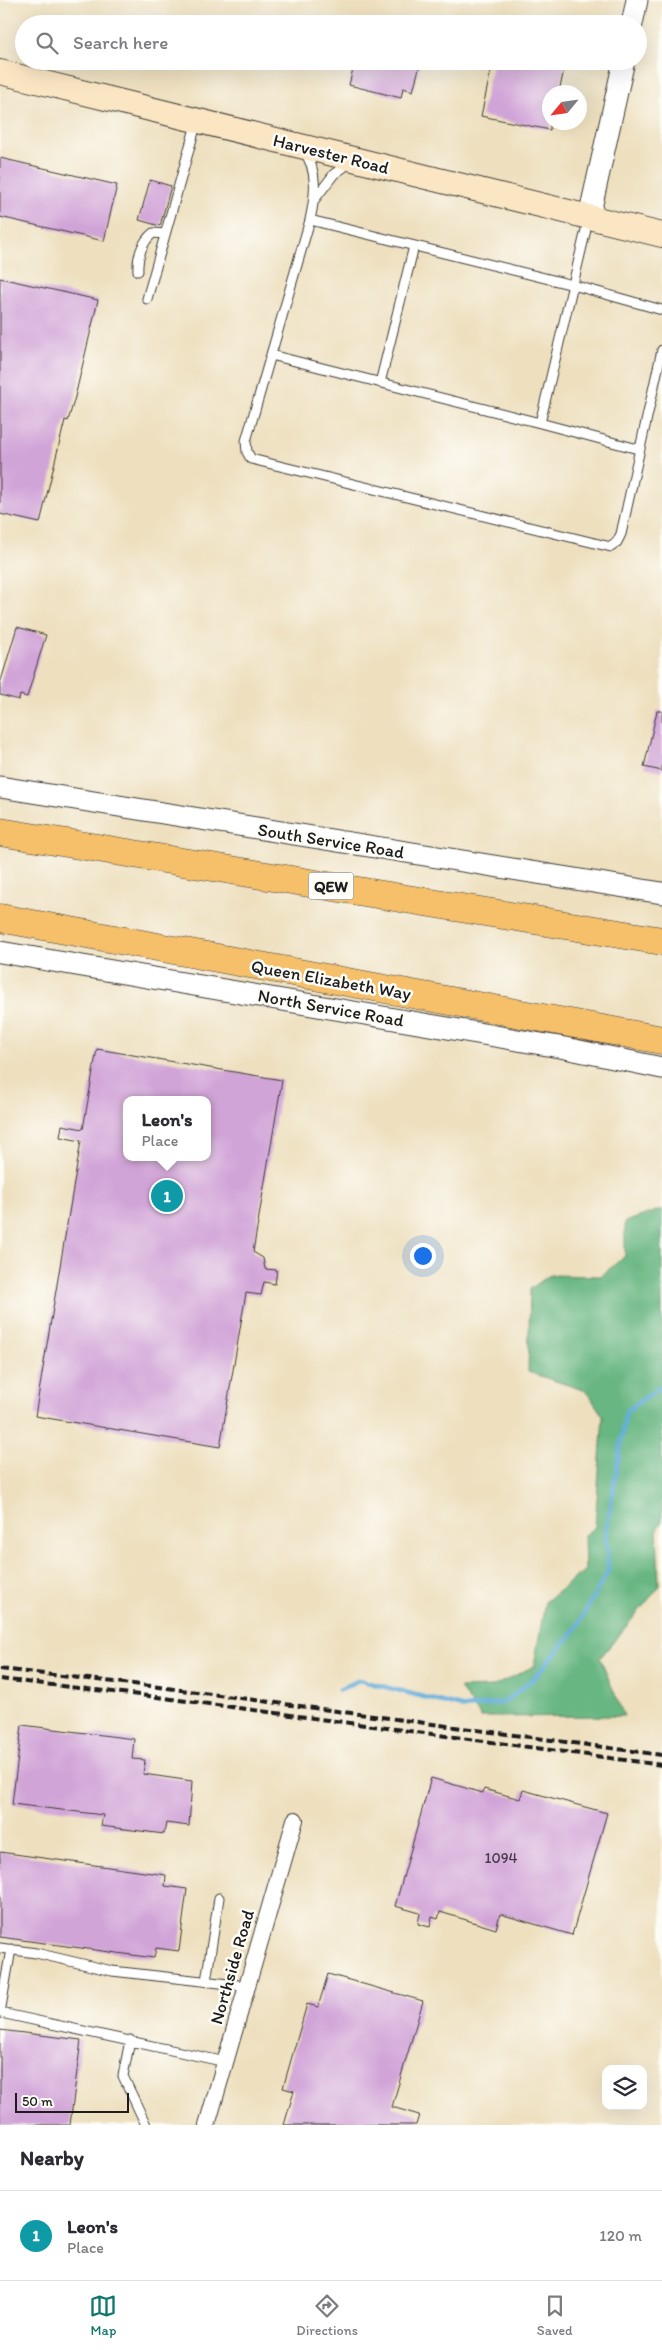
<!DOCTYPE html>
<html lang="en">
<head>
<meta charset="utf-8">
<style>
	:root { --surface:#fff; --page:#f2f2f3; --text:#2b2b33; --muted:#7c7c81; --line:#e1e1e2; --accent:#0f766e }
	body { margin:0; font-family:Itim,sans-serif; background:var(--page); color:var(--text) }
	.controls { position:absolute; right:15px; bottom:15px; display:grid; overflow:hidden; border-radius:10px; box-shadow:0 5px 20px #0002 }
	.controls button { width:45px; height:45px; display:grid; place-items:center; padding:0; border:0; border-bottom:1px solid var(--line); background:var(--surface); color:var(--text); font:25px sans-serif }
	.compass { position:absolute; left:542px; top:85px; width:45px; height:45px; border-radius:50%; background:var(--surface); box-shadow:0 5px 20px #0002; rotate:241deg }
	.scale { position:absolute; left:15px; bottom:12px; width:114px; box-sizing:border-box; padding-left:5px; border:2px solid #1c1c1c; border-top:0; font-size:14px; line-height:18px; white-space:nowrap; color:#1c1c1c; -webkit-text-stroke:4px #fdfcf7; paint-order:stroke }
	.you { position:absolute; left:422px; top:1255px; width:18px; height:18px; margin:-12px; border:4px solid #fff; border-radius:50%; background:#1a73e8; box-shadow:0 0 0 8px #1a73e833 }
	.badge { display:grid; place-items:center; width:32px; height:32px; border-radius:50%; background:var(--accent); color:#fff; font-size:16px; font-weight:700 }
	.pin { position:absolute; translate:-50% -50%; border:2px solid #fff; box-shadow:0 1px 5px #0006 }
	.popup { position:absolute; left:123px; top:1096px; width:88px; height:65px; box-sizing:border-box; display:grid; place-content:center; border-radius:10px; background:var(--surface); filter:drop-shadow(0 1px 4px #0005); font-size:16px; white-space:nowrap; color:var(--muted) }
	.popup b { font-size:19px; color:var(--text) }
	.popup::after { content:''; position:absolute; left:50%; top:100%; margin-left:-10px; border:10px solid transparent; border-top-color:var(--surface) }
	.list { margin:0; padding:0; list-style:none }
	h2 { display:flex; justify-content:space-between; align-items:center; height:65px; margin:0; padding:0 20px; font-size:21px }
	h2 small { font-size:16px; font-weight:400; color:var(--muted) }
	.list li { display:grid; grid-template-columns:32px 1fr auto; gap:15px; align-items:center; box-sizing:border-box; height:90px; padding:0 20px; border-top:1px solid var(--line) }
	.list b { display:block; font-size:19px; white-space:nowrap }
	.list p { margin:0; font-size:16px; white-space:nowrap; color:var(--muted) }
	.list em { font-size:16px; font-style:normal; color:var(--muted) }
	.icon { flex:none; width:28px; height:28px; fill:none; stroke:currentColor; stroke-width:2; stroke-linecap:round; stroke-linejoin:round }
	.map { position:relative; flex:none; width:662px; height:2125px; overflow:hidden }
	.search { position:absolute; background:var(--surface); box-shadow:0 5px 20px #0002; left:15px; right:15px; top:15px; height:55px; display:flex; align-items:center; gap:12px; box-sizing:border-box; padding:0 18px; border-radius:28px; color:var(--muted); font-size:19px }
	.sheet { height:155px; background:var(--surface) }
	nav { display:flex; justify-content:space-around; align-items:center; box-sizing:border-box; height:70px; border-top:1px solid var(--line); background:var(--surface); font-size:14px; color:var(--muted) }
	nav a { display:grid; justify-items:center; gap:2px }
	nav .on { color:var(--accent) }
	.map>svg:first-child { display:block }
	.forest { fill:#67b681; stroke:#42694e }
	.lines { fill:none; stroke-linecap:round; stroke-linejoin:round }
	.stream { stroke:#5fabd8; stroke-width:4.5 }
	.building { fill:#d1a4d8; fill-rule:evenodd }
	.service-casing { stroke:#3c3934; stroke-width:11 }
	.minor-casing { stroke:#3c3934; stroke-width:18 }
	.tertiary-casing { stroke:#3c3934; stroke-width:23 }
	.secondary-casing { stroke:#3c3934; stroke-width:26 }
	.motorway-casing { stroke:#3c3934; stroke-width:29 }
	.service { stroke:#fff; stroke-width:9 }
	.minor { stroke:#fff; stroke-width:16 }
	.tertiary { stroke:#fff; stroke-width:21 }
	.secondary { stroke:#fbe6c4; stroke-width:24 }
	.motorway { stroke:#f6c06b; stroke-width:28 }
	.rail { stroke:#1c1c1c; stroke-width:4; stroke-dasharray:8 4; stroke-linecap:butt }
	.labels { text-anchor:middle; stroke-width:5; stroke-linejoin:round; paint-order:stroke }
	.number-label { font-size:15px; fill:#493e4b }
	.shield { fill:#fdfcf7; stroke:#605f5e; stroke-width:1 }
	.shield-label { font-size:16px; font-weight:bold; fill:#1c1c1c }
	.street-label { font-size:18px; fill:#1c1c1c; stroke:#fdfcf7 }
</style>
</head>
<body>
<div class="map">
<svg width="662" height="2125" viewBox="0 0 662 2125">
	<rect width="100%" height="100%" fill="#fdfcf7"/>
	<filter id="ink" filterUnits="userSpaceOnUse"><feTurbulence type="fractalNoise" baseFrequency=".02" numOctaves="2"/><feDisplacementMap in="SourceGraphic" scale="10" xChannelSelector="R" yChannelSelector="G"/><feConvolveMatrix kernelMatrix="1 2 1 2 8 2 1 2 1" color-interpolation-filters="sRGB"/></filter>
	<filter id="wash" filterUnits="userSpaceOnUse"><feTurbulence type="fractalNoise" baseFrequency=".0096" numOctaves="4" result="noise"/><feDisplacementMap in="SourceGraphic" scale="20" xChannelSelector="R" yChannelSelector="G"/><feGaussianBlur stdDeviation="1.12" result="paint"/><feColorMatrix in="noise" values="0 0 0 0 0 0 0 0 0 0 0 0 0 0 0 0 0 1.4 0 .05"/><feComposite in="paint" operator="in"/></filter>
	<g filter="url(#wash)">
		<rect width="100%" height="100%" fill="#eee0bf"/>
		<path class="forest" d="M662,1209v312l-5,8 2,58 -59,71 24,58 -143,1 -21,-29 32,-1 42,-21 11,-64 40,-32 -1,-35 11,-8 8,-111 -17,-25 -58,-19 2,-83 20,-14 51,1 24,-20v-34z"/>
		<g class="lines">
			<path class="stream" d="M339,1690l20,-10 106,28 40,-6 30,-25 40,-47 33,-59 -2,-37 20,-123 36,-25"/>
		</g>
		<g id="blocks">
			<path class="building" d="M355,61h66l-8,30 -10,-3 -2,10 -52,-13z
				M493,61h73l-7,31h-9v38l-69,-14z
				M0,158l117,27 -13,56 -104,-24z
				M150,180l21,6 -11,40 -21,-6z
				M0,278l98,22 -23,97 -7,24 -3,-1 -25,103 -40,-9z
				M17,627l29,8 -19,62 -7,-2 -1,5 -19,-5v-11z
				M657,711h5v60l-18,-4z
				M97,1049l185,31 -29,172 10,6 2,11 12,1 -2,14 -11,-2 -3,13 -15,-2 -26,154 -185,-31 46,-275 -21,-4 2,-12 21,4zM127,1100h80v57h-80z
				M22,1725l112,14 -2,20 13,1 -2,14 49,7 -3,45 -23,-3 -2,11 -63,-8 2,-11 -91,-11z
				M431,1778l52,15 1,-4 36,10 3,-9 84,23 -35,122 -72,-21 -4,15 -56,-17 -2,7 -6,-2 -2,10 -12,-3 2,-11 -25,-7z
				M0,1852l166,23 -1,11 22,3 -8,62 -23,-3 -2,10 -154,-21z
				M328,1974l95,27 -31,106 27,8 -3,10h-132l10,-34 -11,-3 24,-84 11,3z
				M0,2030l81,10 -11,85h-70z"/>
		</g>
	</g>
	<g filter="url(#ink)">
		<use href="#blocks" fill-opacity="0" stroke="#3c3934" stroke-width="1"/>
		<g class="lines">
			<defs>
				<path id="service" d="M303,150c16,20 12,47 7,70
					M315,199l19,-25 17,-12
					M589,217l-49,206 98,26
					M138,271c-1,-14 4,-29 15,-38l12,1
					M147,299l50,-178
					M662,310l-89,-25 -263,-65 -64,221 1,11 4,7 360,88 6,-5 4,-8 41,-184
					M271,355l269,68
					M380,383l34,-137
					M0,1948l36,5 76,18 135,15
					M206,1981l13,-83
					M0,2013l11,-64
					M1,2013l225,49
					M130,2040l-7,36 23,49"/>
				<path id="minor" d="M207,2125l88,-305"/>
				<path id="tertiary" d="M632,24l5,-24
					M589,217l35,-156
					M0,787l662,106
					M0,952l565,96 97,20"/>
				<path id="secondary" d="M0,72l662,163"/>
				<path id="motorway" d="M0,832l662,109
					M0,918l662,122"/>
			</defs>
			<use href="#service" class="service-casing"/>
			<use href="#minor" class="minor-casing"/>
			<use href="#tertiary" class="tertiary-casing"/>
			<use href="#secondary" class="secondary-casing"/>
			<use href="#motorway" class="motorway-casing"/>
			<use href="#service" class="service"/>
			<use href="#minor" class="minor"/>
			<use href="#tertiary" class="tertiary"/>
			<use href="#secondary" class="secondary"/>
			<use href="#motorway" class="motorway"/>
			<path class="rail" d="M0,1669l159,18 503,68
				M0,1679l157,18 505,68"/>
		</g>
	</g>
	<g class="labels">
		<g class="number-label">
			<text x="501" y="1863">1094</text>
		</g>
		<rect class="shield" x="308.5" y="872.5" width="45" height="27" rx="4"/>
		<g class="shield-label">
			<text x="331" y="892">QEW</text>
		</g>
		<g class="street-label">
			<text transform="translate(331 154) rotate(14)" y="6">Harvester Road</text>
			<text transform="translate(331 841) rotate(9)" y="6">South Service Road</text>
			<text transform="translate(331 980) rotate(10)" y="6">Queen Elizabeth Way</text>
			<text transform="translate(331 1008) rotate(10)" y="6">North Service Road</text>
			<text transform="translate(232 1967) rotate(-74)" y="6">Northside Road</text>
		</g>
	</g>
</svg>
<div class="controls">
<button><svg class="icon" aria-label="layers" viewBox="0 0 24 24"><path d="M12 4l9 5-9 5-9-5zM3 14l9 5 9-5"/></svg></button>
</div>
<svg class="compass" viewBox="-18 -18 36 36"><path d="M0-13l5 13h-10z" fill="#e53935"/><path d="M0 13l5-13h-10z" fill="#7c7c81"/></svg>
<div class="scale">50 m</div>
<div class="you"></div>
<div class="pin badge" style="left:167px;top:1196px;background:#0f9aa8">1</div>
<div class="popup"><b>Leon's</b>Place</div>
<div class="search"><svg class="icon" aria-label="search" viewBox="0 0 24 24"><circle cx="10" cy="10" r="6"/><path d="M15 15l6 6"/></svg>Search here</div>
</div>
<section class="sheet">
<h2>Nearby<small></small></h2>
<ul class="list">
<li><span class="badge" style="background:#0f9aa8">1</span><div><b>Leon's</b><p>Place</p></div><em>120 m</em></li>
</ul>
</section>
<nav>
<a class="on"><svg class="icon" aria-label="map" viewBox="0 0 24 24"><path d="M3 6l6-2 6 2 6-2v14l-6 2-6-2-6 2zM9 4v14M15 6v14"/></svg>Map</a>
<a><svg class="icon" aria-label="directions" viewBox="0 0 24 24"><path d="M12 3l9 9-9 9-9-9zM9 14v-3h6M13 9l2 2-2 2"/></svg>Directions</a>
<a><svg class="icon" aria-label="saved" viewBox="0 0 24 24"><path d="M7 4h10v16l-5-4-5 4z"/></svg>Saved</a>
</nav>
</body>
</html>
